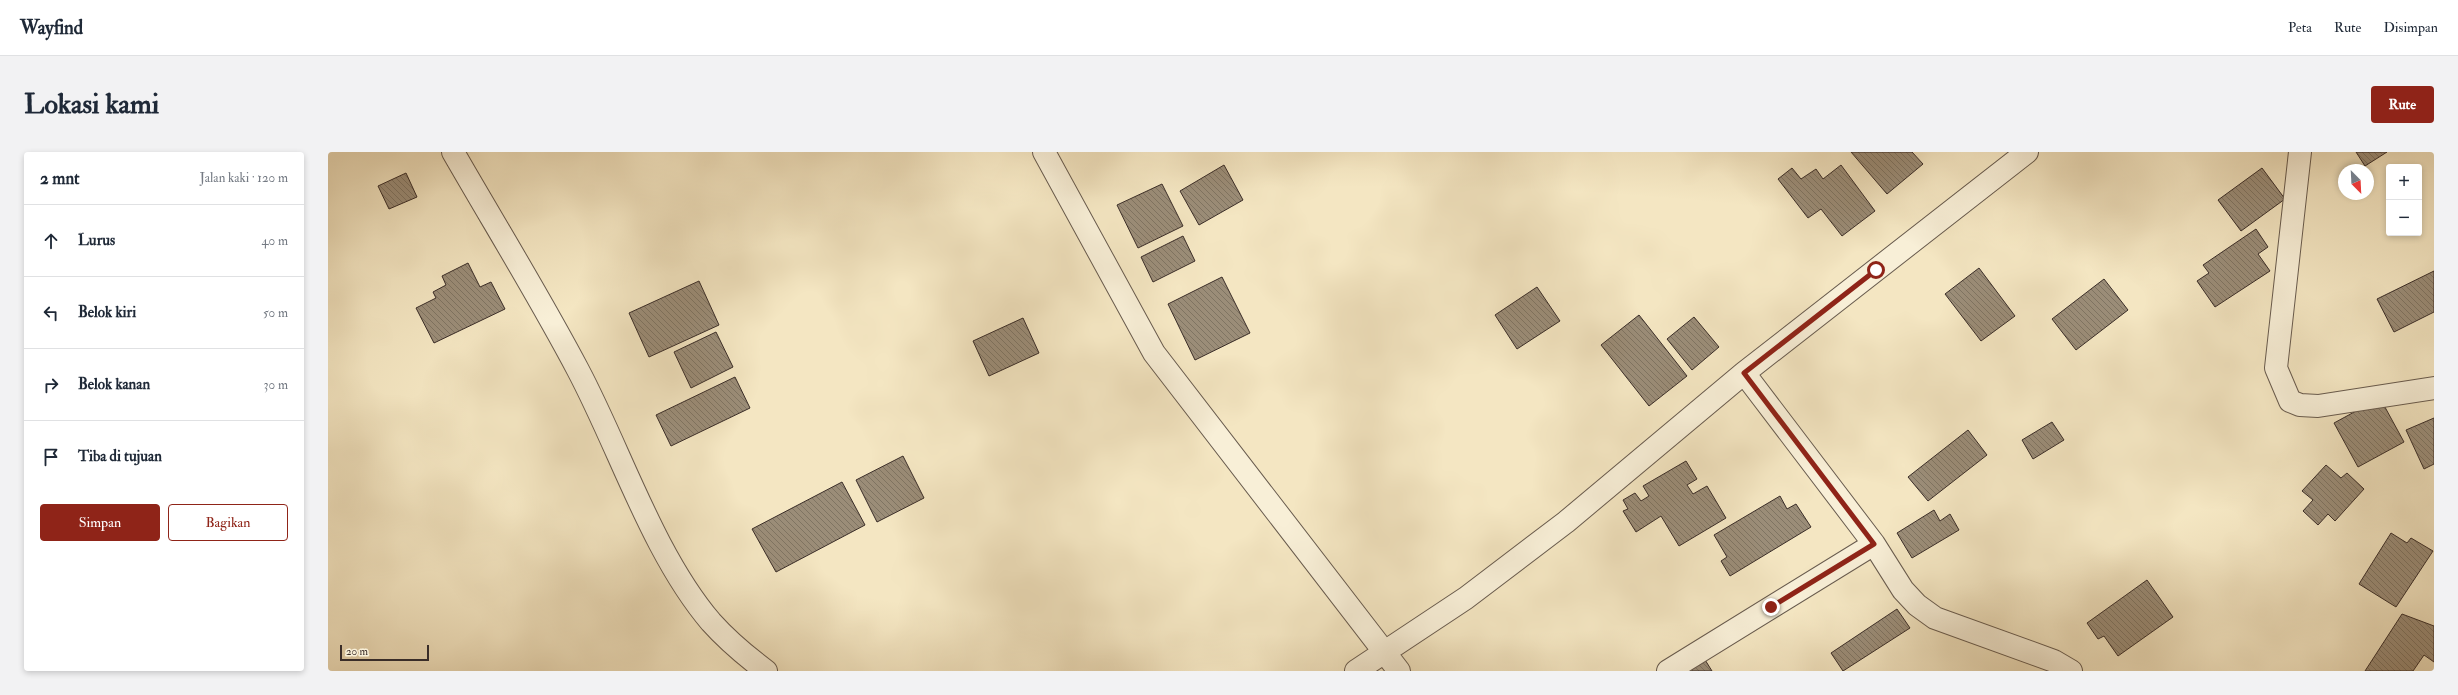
<!DOCTYPE html>
<html lang="id">
<head>
<meta charset="utf-8">
<style>
	:root { --surface:#fff; --page:#f2f2f3; --text:#1f2937; --muted:#747a83; --line:#e0e1e3; --accent:#8f2418 }
	body { margin:0; font-family:"IM FELL Double Pica",serif; background:var(--page); color:var(--text) }
	.controls { position:absolute; right:12px; top:12px; display:grid; overflow:hidden; border-radius:4px; box-shadow:0 2px 6px #0003 }
	.controls button { width:36px; height:36px; display:grid; place-items:center; padding:0; border:0; border-bottom:1px solid var(--line); background:var(--surface); color:var(--text); font:20px sans-serif }
	.compass { position:absolute; left:2010px; top:12px; width:36px; height:36px; border-radius:50%; background:var(--surface); box-shadow:0 2px 6px #0003; rotate:156deg }
	.scale { position:absolute; left:12px; bottom:10px; width:89px; box-sizing:border-box; padding-left:4px; border:2px solid #3a2d28; border-top:0; font-size:11px; line-height:14px; white-space:nowrap; color:#3a2d28; -webkit-text-stroke:3px #f8efd7; paint-order:stroke }
	.stop { position:absolute; width:12px; height:12px; margin:-9px; border:3px solid #8f2418; border-radius:50%; background:#fff }
	.stop.end { background:#8f2418; border-color:#fff; box-shadow:0 1px 4px #0008 }
	.list { margin:0; padding:0; list-style:none }
	h2 { display:flex; justify-content:space-between; align-items:center; height:52px; margin:0; padding:0 16px; font-size:17px }
	h2 small { font-size:13px; font-weight:400; color:var(--muted) }
	.list li { display:grid; grid-template-columns:26px 1fr auto; gap:12px; align-items:center; box-sizing:border-box; height:72px; padding:0 16px; border-top:1px solid var(--line) }
	.list b { display:block; font-size:15px; white-space:nowrap }
	.list em { font-size:13px; font-style:normal; color:var(--muted) }
	.actions { display:flex; gap:8px; padding:12px 16px }
	.actions a { flex:1; padding:9px 0; border:1px solid var(--accent); border-radius:4px; text-align:center; font-size:14px; color:var(--accent) }
	.actions .main { background:var(--accent); color:#fff }
	.icon { flex:none; width:22px; height:22px; fill:none; stroke:currentColor; stroke-width:2; stroke-linecap:round; stroke-linejoin:round }
	.map { position:relative; flex:none; width:2106px; height:519px; overflow:hidden; border-radius:4px }
	header { display:flex; align-items:center; gap:24px; box-sizing:border-box; height:56px; padding:0 20px; background:var(--surface); border-bottom:1px solid var(--line) }
	header strong { font-size:19px }
	nav { display:flex; gap:22px; margin-inline-start:auto; font-size:14px }
	.intro { display:flex; align-items:center; justify-content:space-between; box-sizing:border-box; height:96px; padding:0 24px }
	h1 { margin:0; font-size:28px }
	.button { padding:10px 18px; border-radius:4px; background:var(--accent); color:#fff; font-size:14px; font-weight:700 }
	main { display:flex; gap:24px; padding:0 24px }
	aside { flex:1; background:var(--surface); border-radius:4px; box-shadow:0 2px 6px #0003 }
	.map>svg:first-child { display:block }
	.building { fill:url(#building-back-hatch); stroke:#3a2d28 }
	.lines { fill:none; stroke-linecap:round; stroke-linejoin:round }
	.minor-casing { stroke:#685b4e; stroke-width:24 }
	.minor { stroke:#f8efd7; stroke-width:22 }
	.route { stroke:#8f2418; stroke-width:5 }
</style>
</head>
<body>
<header>
<strong>Wayfind</strong>
<nav><a>Peta</a><a>Rute</a><a>Disimpan</a></nav>
</header>
<div class="intro"><h1>Lokasi kami</h1><a class="button">Rute</a></div>
<main>
<aside>
<h2>2 mnt<small>Jalan kaki · 120 m</small></h2>
<ul class="list">
<li><svg class="icon" aria-label="ahead" viewBox="0 0 24 24"><path d="M12 20V5M6 11l6-6 6 6"/></svg><div><b>Lurus</b></div><em>40 m</em></li>
<li><svg class="icon" aria-label="left" viewBox="0 0 24 24"><path d="M17 20v-9H6M10 6l-5 5 5 5"/></svg><div><b>Belok kiri</b></div><em>50 m</em></li>
<li><svg class="icon" aria-label="right" viewBox="0 0 24 24"><path d="M7 20v-9h11M14 6l5 5-5 5"/></svg><div><b>Belok kanan</b></div><em>30 m</em></li>
<li><svg class="icon" aria-label="arrive" viewBox="0 0 24 24"><path d="M6 21V4h12l-3 4 3 4H6"/></svg><div><b>Tiba di tujuan</b></div></li>
</ul>
<div class="actions"><a class="main">Simpan</a><a>Bagikan</a></div>
</aside>
<div class="map">
<svg width="2106" height="519" viewBox="0 0 2106 519">
	<defs>
		<pattern id="building-back-hatch" width="6" height="6" patternUnits="userSpaceOnUse"><rect width="6" height="6" fill="#9b8d78"/><path d="M-1 5l2 2M0 0l6 6M5-1l2 2" fill="none" stroke="#7f7462"/></pattern>
	</defs>
	<rect width="100%" height="100%" fill="#f4e6c2"/>
	<filter id="stains"><feTurbulence type="fractalNoise" baseFrequency=".005" numOctaves="4"/><feColorMatrix values="0 0 0 0 .2 0 0 0 0 .09 0 0 0 0 .02 0 0 0 .5 -.17"/></filter>
	<radialGradient id="worn" r=".72"><stop offset=".6" stop-color="#630" stop-opacity="0"/><stop offset="1" stop-color="#630" stop-opacity=".3"/></radialGradient>
	<path class="building" d="M1523,0h61l11,12 -36,30z
		M2028,0h31l-22,14z
		M896,13l19,35 -44,25 -19,-34z
		M1513,13l34,46 -33,25 -21,-27 -13,9 -30,-39 14,-11 9,11 15,-10 7,10z
		M1934,16l23,31 -44,32 -23,-31z
		M78,21l11,24 -28,12 -11,-23z
		M834,32l21,42 -45,22 -21,-43z
		M1928,77l12,18 -10,7 12,17 -55,36 -18,-26 12,-8 -6,-8z
		M855,84l12,25 -42,21 -12,-25z
		M140,111l12,24 11,-5 14,27 -71,34 -18,-35 20,-10 -3,-6 13,-7 -4,-9z
		M1651,116l36,48 -34,25 -36,-47z
		M2106,119v41l-40,20 -17,-33z
		M894,125l28,56 -55,27 -27,-56z
		M1776,127l24,31 -52,40 -24,-31z
		M371,129l20,44 -70,32 -20,-44z
		M1209,135l23,34 -43,28 -22,-34z
		M1311,163l48,61 -38,30 -48,-61z
		M1366,165l25,30 -27,23 -25,-31z
		M695,166l16,35 -50,23 -16,-35z
		M388,180l17,35 -42,21 -17,-36z
		M407,225l15,31 -79,38 -15,-31z
		M2052,246l24,44 -46,25 -24,-44z
		M2106,266v46l-10,5 -18,-39z
		M1724,270l12,18 -31,19 -11,-19z
		M1640,278l19,25 -59,46 -20,-24z
		M575,304l21,42 -47,24 -21,-42z
		M1358,309l11,18 -10,6 6,9 14,-8 19,32 -47,28 -18,-30 -25,16 -13,-21 5,-2 -5,-9 12,-7 6,8 8,-5 -6,-10z
		M1998,313l15,13 6,-5 17,16 -29,32 -7,-7 -10,11 -15,-14 10,-11 -11,-9z
		M514,330l23,43 -89,47 -24,-43z
		M1452,344l7,13 9,-5 15,23 -81,49 -9,-15 6,-4 -13,-22z
		M1606,358l6,11 10,-7 9,16 -47,28 -15,-25z
		M2063,381l16,10 4,-5 22,13 -37,56 -37,-23z
		M1819,428l26,37 -55,39 -14,-20 -6,3 -11,-16z
		M1569,457l13,19 -67,43 -12,-18z
		M2074,462l32,12v36l-10,-7 -11,16h-48z
		M1374,503l10,16h-36z"/>
	<g class="lines">
		<defs>
			<path id="minor" d="M125,0c42,73 86,144 125,218 42,79 75,184 133,252 17,19 35,34 55,49
				M716,0l110,201 245,318
				M1972,0l-24,216 14,33 10,4 18,1 116,-18
				M1416,221l130,171 29,46 14,15 18,13 119,43 17,10
				M1028,519l110,-73 100,-76 178,-149 283,-221
				M1340,519l206,-127"/>
		</defs>
		<use href="#minor" class="minor-casing"/>
		<use href="#minor" class="minor"/>
	</g>
	<g class="lines">
		<path class="route" d="M1443,455l103,-63 -130,-171 132,-103"/>
	</g>
	<rect width="100%" height="100%" filter="url(#stains)"/>
	<rect width="100%" height="100%" fill="url(#worn)"/>
</svg>
<div class="controls">
<button>+</button>
<button>−</button>
</div>
<svg class="compass" viewBox="-18 -18 36 36"><path d="M0-13l5 13h-10z" fill="#e53935"/><path d="M0 13l5-13h-10z" fill="#747a83"/></svg>
<div class="scale">20 m</div>
<div class="stop" style="left:1548px;top:118px"></div>
<div class="stop end" style="left:1443px;top:455px"></div>
</div>
</main>
</body>
</html>
